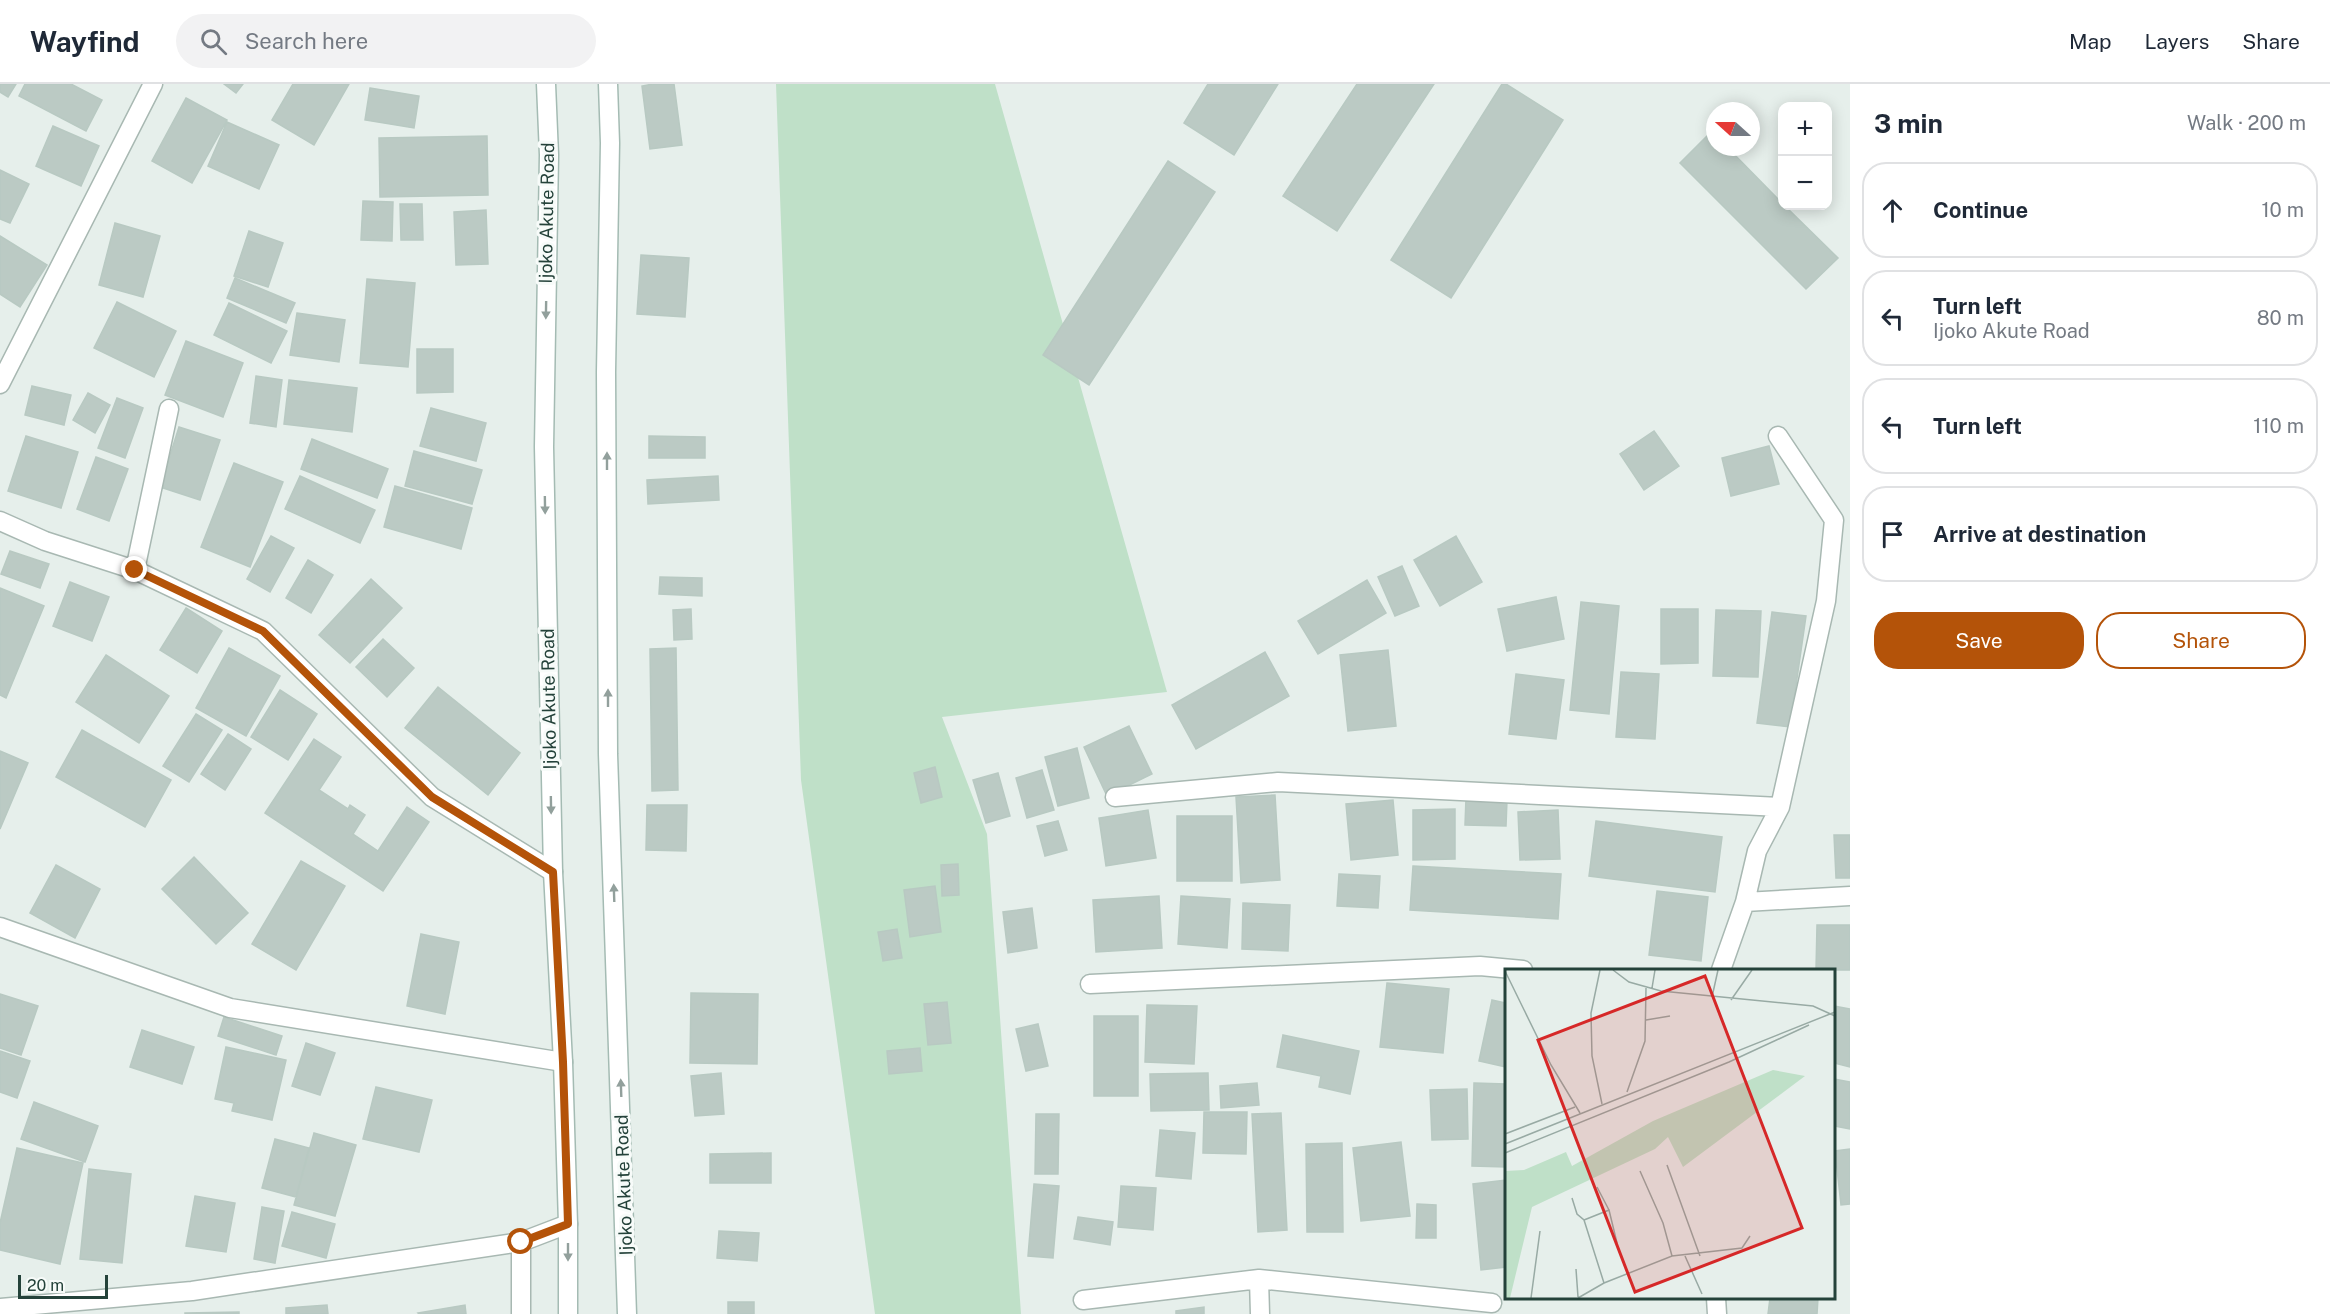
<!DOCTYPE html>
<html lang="en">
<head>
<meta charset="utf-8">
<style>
	:root { --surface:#fff; --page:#f2f2f3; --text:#1f2937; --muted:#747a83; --line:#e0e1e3; --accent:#b45309 }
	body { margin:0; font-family:"Public Sans",sans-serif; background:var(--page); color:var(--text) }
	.controls { position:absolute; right:18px; top:18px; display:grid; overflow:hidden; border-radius:12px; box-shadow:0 3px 15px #0003 }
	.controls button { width:54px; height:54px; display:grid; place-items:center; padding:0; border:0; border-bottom:2px solid var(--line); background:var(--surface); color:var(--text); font:30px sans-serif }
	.compass { position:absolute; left:1706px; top:18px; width:54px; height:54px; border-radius:50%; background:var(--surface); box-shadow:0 3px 15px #0003; rotate:291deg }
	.scale { position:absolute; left:18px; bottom:15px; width:90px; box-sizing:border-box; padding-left:6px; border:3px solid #24423a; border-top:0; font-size:16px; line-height:21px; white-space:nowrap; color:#24423a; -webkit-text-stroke:4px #f7fbf9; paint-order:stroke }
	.stop { position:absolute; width:18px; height:18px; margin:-14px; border:4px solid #b45309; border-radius:50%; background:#fff }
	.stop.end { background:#b45309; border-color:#fff; box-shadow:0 2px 6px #0008 }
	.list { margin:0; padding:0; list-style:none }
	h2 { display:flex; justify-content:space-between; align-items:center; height:78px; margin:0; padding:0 24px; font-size:26px }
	h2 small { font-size:20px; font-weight:400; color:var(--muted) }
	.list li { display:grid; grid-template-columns:39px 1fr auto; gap:18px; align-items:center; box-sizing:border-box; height:96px; margin:0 12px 12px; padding:0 12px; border:2px solid var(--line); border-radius:24px }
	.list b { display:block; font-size:22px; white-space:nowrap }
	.list p { margin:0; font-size:20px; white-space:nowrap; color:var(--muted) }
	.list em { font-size:20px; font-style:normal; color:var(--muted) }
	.actions { display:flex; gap:12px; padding:18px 24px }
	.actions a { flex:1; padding:14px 0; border:2px solid var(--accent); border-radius:24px; text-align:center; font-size:21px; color:var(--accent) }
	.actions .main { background:var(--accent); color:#fff }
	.icon { flex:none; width:33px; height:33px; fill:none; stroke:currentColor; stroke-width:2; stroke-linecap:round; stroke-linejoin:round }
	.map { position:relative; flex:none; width:1850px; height:1230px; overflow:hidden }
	header { display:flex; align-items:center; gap:36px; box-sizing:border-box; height:84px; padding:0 30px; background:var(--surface); border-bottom:2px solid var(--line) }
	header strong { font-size:28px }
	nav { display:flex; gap:33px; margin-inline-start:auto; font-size:21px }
	.search { width:420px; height:54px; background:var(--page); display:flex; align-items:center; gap:15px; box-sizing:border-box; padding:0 21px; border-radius:33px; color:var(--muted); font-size:22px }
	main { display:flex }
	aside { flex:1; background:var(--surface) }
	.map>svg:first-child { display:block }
	.green { fill:#bfe0c8 }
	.building { fill:#bbcac4; stroke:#b8c9c2; stroke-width:1.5 }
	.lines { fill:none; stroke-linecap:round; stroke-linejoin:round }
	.street-casing { stroke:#a8b8b2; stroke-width:21 }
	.secondary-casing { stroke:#a4bbb3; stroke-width:21 }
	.street { stroke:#fff; stroke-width:18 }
	.secondary { stroke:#fff; stroke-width:18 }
	.oneway { fill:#92a09c }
	.route { stroke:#b45309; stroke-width:8 }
	.labels { text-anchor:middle; stroke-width:6; stroke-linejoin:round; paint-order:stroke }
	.street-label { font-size:18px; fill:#24423a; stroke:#f7fbf9 }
	.inset-road { fill:none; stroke:#98aaa4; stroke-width:1.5 }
	.view { fill:#d62828; fill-opacity:0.15; stroke:#d62828; stroke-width:3 }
	.inset-edge { fill:none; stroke:#24423a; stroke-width:3 }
</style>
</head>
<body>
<header>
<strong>Wayfind</strong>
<div class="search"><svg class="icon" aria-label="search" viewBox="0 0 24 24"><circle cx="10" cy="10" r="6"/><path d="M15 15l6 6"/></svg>Search here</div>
<nav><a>Map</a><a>Layers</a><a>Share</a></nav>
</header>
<main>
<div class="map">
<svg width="1850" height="1230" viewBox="0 0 1850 1230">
	<rect width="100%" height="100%" fill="#e6efeb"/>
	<path class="green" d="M776,0h219l172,608 -225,25 45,117 34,480h-146l-74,-534z"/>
	<path class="building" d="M0,0h16l-8,13 -8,-5z
		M25,0h46l31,16 -16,31 -67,-35z
		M224,0h19l-7,9z
		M293,0h56l-35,61 -42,-25z
		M653,0h21l8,61 -32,4 -8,-63z
		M1208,0h70l-44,71 -50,-32z
		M1357,0h77l-97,147 -54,-35z
		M1502,0h4l57,36 -112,178 -60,-38z
		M370,4l49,8 -5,32 -49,-8z
		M186,14l41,22 -35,63 -40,-22z
		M227,38l52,23 -20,44 -51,-23z
		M53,42l46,20 -18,40 -45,-20z
		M1711,48l4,3v12h12l55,56v3h3l53,52 -32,31 -126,-126z
		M487,52l1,59 -108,2 -1,-59z
		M1168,77l47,31 -126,193 -46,-30z
		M0,86l29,14 -19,39 -10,-4z
		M363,117l30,1 -1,39 -31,-1z
		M400,120h22l1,36h-22z
		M486,126l2,54 -32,1 -2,-53z
		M115,139l45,13 -17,61 -44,-12z
		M249,147l34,12 -15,44 -34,-11z
		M0,152l47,29 -27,42 -20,-13z
		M641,171l48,3 -4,59 -48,-3z
		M235,194l60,25 -9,20 -59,-25z
		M367,195l48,4 -7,84 -48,-4z
		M117,218l59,29 -22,46 -60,-29z
		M229,219l58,28 -16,32 -57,-28z
		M297,229l48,7 -6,42 -49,-7z
		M186,257l57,22 -20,54 -58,-22z
		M417,265h36v43l-36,1z
		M256,292l26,4 -6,47 -26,-4z
		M289,296l68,8 -5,44 -68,-8z
		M32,302l39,9 -7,30 -39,-10z
		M88,309l22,12 -15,28 -22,-13z
		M117,314l26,10 -18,50 -27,-10z
		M431,324l55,15 -10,38 -56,-15z
		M179,343l41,13 -20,60 -40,-13z
		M1654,347l25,35 -35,24 -24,-36z
		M26,352l52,16 -17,56 -53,-17z
		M649,352l56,1v21h-56z
		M312,355l76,30 -11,29 -76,-29z
		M1769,362l10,38 -48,12 -9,-38z
		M414,367l68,19 -10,34 -67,-18z
		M96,373l32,12 -19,52 -32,-12z
		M234,379l49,19 -33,85 -49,-20z
		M300,392l75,34 -15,33 -75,-34z
		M718,392l1,24 -71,4 -1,-24z
		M395,402l77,22 -11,41 -77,-22z
		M271,452l23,12 -24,44 -23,-13z
		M1456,452l26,46 -42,24 -26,-46z
		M10,467l39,13 -9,24 -39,-14z
		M308,476l25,15 -22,38 -25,-15z
		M1402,482l17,40 -24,10 -17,-39z
		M660,493l42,1v18l-43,-2z
		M371,495l31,29 -52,55 -31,-28z
		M1367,496l19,33 -68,41 -20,-33z
		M70,498l39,15 -17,44 -39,-15z
		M0,504l44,18 -38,92 -6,-3z
		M1556,513l8,42 -57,12 -9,-42z
		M1581,518l38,4 -10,108 -39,-4z
		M186,524l36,23 -25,42 -37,-23z
		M691,525l1,30 -18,1 -1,-30z
		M1661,525h37v54l-37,1z
		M1716,526l45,1 -3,66 -45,-1z
		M1772,528l34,4 -16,111 -33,-4z
		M383,555l31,29 -27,29 -31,-30z
		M229,564l51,28 -34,60 -50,-28z
		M676,564l2,142 -26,1 -2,-142z
		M1388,566l8,76 -48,5 -8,-76z
		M1265,568l24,44 -93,53 -24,-44z
		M106,571l63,41 -30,47 -63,-41z
		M1621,588l38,2 -4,65 -39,-2z
		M1516,590l48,6 -8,59 -47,-5z
		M438,603l82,66 -32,42 -83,-67z
		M280,606l37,24 -29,46 -37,-23z
		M196,630l26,16 -33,52 -26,-16z
		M1129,642l23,48 -45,22 -23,-49z
		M82,646l89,50 -26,47 -89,-50z
		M228,650l23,15 -26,41 -24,-16z
		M314,655l27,18 -22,33 29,19 2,-4 15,10 -12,19 25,17 29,-44 22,15 -46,69 -118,-78z
		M1077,664l12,50 -31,8 -13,-49z
		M0,667l28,12 -28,66z
		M935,683l7,30 -21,6 -7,-30z
		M1042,686l12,40 -27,8 -11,-40z
		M998,689l12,43 -24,7 -13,-43z
		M1275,711l5,85 -39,3 -5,-86z
		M1466,714l41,2 -1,26 -41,-1z
		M1393,716l5,55 -47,5 -5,-56z
		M647,721h40l-1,46 -40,-1z
		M1455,725v50l-42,1v-50z
		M1148,726l8,48 -50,8 -7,-48z
		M1558,726l2,49 -40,1 -2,-48z
		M1177,732h55v65h-55z
		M1058,737l9,29 -22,6 -8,-30z
		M1596,737l126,16 -7,55 -126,-16z
		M1834,751h16v43h-14z
		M194,773l54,56 -32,31 -54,-55z
		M301,777l44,25 -49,84 -44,-26z
		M958,780l1,31 -17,1 -1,-31z
		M56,781l44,24 -25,49 -45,-25z
		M1413,782l148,8 -3,45 -148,-9z
		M1339,790l41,2 -2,32 -41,-2z
		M935,802l6,46 -31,5 -6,-47z
		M1657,807l51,6 -7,64 -52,-6z
		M1159,812l3,52 -66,4 -3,-52z
		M1181,812l49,3 -3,49 -49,-4z
		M1243,819l47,2 -2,46 -46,-2z
		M1032,824l5,40 -29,5 -5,-41z
		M1817,841h33v45h-34z
		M897,845l5,29 -19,3 -5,-29z
		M421,850l38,8 -14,72 -38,-8z
		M1387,899l62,6 -6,64 -63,-6z
		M691,909l67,1 -1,70 -67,-1z
		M0,910l38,12 -17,49 -21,-7z
		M1492,916l14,3v64l-27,-6z
		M947,918l4,41 -23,2 -4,-41z
		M1147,921l50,1 -3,58 -49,-2z
		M1834,922l16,3v58l-16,-4z
		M1094,932h44v80h-44z
		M224,933l58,19 -6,19 -58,-19z
		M1038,940l10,42 -22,5 -10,-42z
		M142,946l52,17 -12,37 -52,-17z
		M1283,951l76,16 -9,43 -31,-7 2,-11 -44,-9z
		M306,959l29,10 -15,42 -28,-9z
		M226,963l60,13 -14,60 -40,-9 2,-8 -19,-4z
		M920,964l2,23 -33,3 -2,-23z
		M0,967l30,10 -13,37 -17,-6z
		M721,989l3,41 -29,2 -4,-40z
		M1208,989l1,37 -58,1 -1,-37z
		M1834,995l16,3v47l-16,-3z
		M1257,999l2,22 -38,3 -1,-22z
		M1474,999l32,1v83l-34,-1z
		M376,1003l56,13 -13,52 -56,-13z
		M1467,1005l1,50 -36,1 -2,-50z
		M34,1018l64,24 -13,36 -64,-23z
		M1204,1028h43l-1,42 -43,-1z
		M1281,1029l6,117 -29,2 -6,-118z
		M1036,1030h23l-1,60h-23z
		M1160,1046l35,3 -4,46 -35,-3z
		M314,1049l42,12 -21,71 -41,-11z
		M275,1055l34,9 -13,49 -34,-9z
		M1401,1058l9,74 -49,5 -8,-73z
		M1342,1059l1,89h-36l-1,-88z
		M17,1064l66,15 -23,101 -60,-14v-27z
		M1850,1065v55l-9,1 -6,-54z
		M771,1069v30h-61v-29z
		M89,1085l42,5 -9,89 -42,-4z
		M1506,1096v87l-25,3 -8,-86z
		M1034,1100l25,2 -6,72 -25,-2z
		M1121,1102l35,2 -3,42 -35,-3z
		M195,1112l40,7 -9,49 -40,-6z
		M1417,1120l19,1v33h-20z
		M262,1123l22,4 -9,52 -21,-4z
		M292,1128l43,12 -9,34 -44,-12z
		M1078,1133l35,5 -3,23 -36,-6z
		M719,1147l40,2 -2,28 -40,-3z
		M1770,1214h48l-1,16h-49z
		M728,1218h26v12h-26z
		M327,1221l1,9h-42v-6z
		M465,1221l1,9h-47l-1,-1z
		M1204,1223v7h-28v-3z
		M239,1228v2h-54v-1z"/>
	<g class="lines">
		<defs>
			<path id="street" d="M0,300l153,-300
				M0,437l45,20 90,29 128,61 169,166 121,75
				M135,486l34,-161
				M1115,713l163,-15 502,25
				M1745,818l105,-6
				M0,843l230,81 333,54
				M1721,886l24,-68 12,-51 23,-44 46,-206 8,-81 -56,-84
				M1090,900l390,-18 43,4
				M521,1158v72
				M1259,1195l233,24
				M1716,1214l1,16
				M1083,1216l176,-21 1,35
				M0,1224l192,-17 329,-49 47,-18"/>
			<path id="secondary" d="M546,0l3,71 -5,292 9,425 10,190 5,162v90
				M608,0l2,59 -4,229 2,382 19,560"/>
		</defs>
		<use href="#street" class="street-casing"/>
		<use href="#secondary" class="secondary-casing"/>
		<use href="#street" class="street"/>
		<use href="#secondary" class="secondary"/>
	</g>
	<defs><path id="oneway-solid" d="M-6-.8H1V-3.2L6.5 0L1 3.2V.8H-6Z" transform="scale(1.5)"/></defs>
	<g class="oneway">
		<use href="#oneway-solid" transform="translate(546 226) rotate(91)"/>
		<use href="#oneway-solid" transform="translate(607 377) rotate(-90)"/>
		<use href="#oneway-solid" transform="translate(545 421) rotate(89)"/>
		<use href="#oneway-solid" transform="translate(608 614) rotate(-90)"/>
		<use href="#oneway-solid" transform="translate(551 721) rotate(89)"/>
		<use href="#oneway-solid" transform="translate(614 809) rotate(-92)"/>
		<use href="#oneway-solid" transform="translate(621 1004) rotate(-92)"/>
		<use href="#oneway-solid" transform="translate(568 1168) rotate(90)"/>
	</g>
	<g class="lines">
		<path class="route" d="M135,486l128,61 169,166 121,75 10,190 5,162 -47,18"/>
	</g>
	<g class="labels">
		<g class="street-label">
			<text transform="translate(547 129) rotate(-89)" y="6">Ijoko Akute Road</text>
			<text transform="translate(549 615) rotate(-91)" y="6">Ijoko Akute Road</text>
			<text transform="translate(624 1101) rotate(-92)" y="6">Ijoko Akute Road</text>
		</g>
	</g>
	<g transform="translate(1505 885)">
		<rect width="330" height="330" fill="#e6efeb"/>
		<path d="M268,101l32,6 -122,91 -15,-30 -13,12 -123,58 -22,91h-5v-127l19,-1 42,-18 6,14 81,-45z" fill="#bfe0c8"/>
		<path class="inset-road" d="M95,1l-9,43 1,43 10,48M108,1l16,12 32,9 152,15 22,10M0,2l46,94 29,48M147,19l3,-18M207,28l6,-27M226,31l21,-30M141,51l24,-4M122,123l18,-51 1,-53M0,165l70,-27M0,175l330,-132M0,184l224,-91 80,-37M162,196l33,91M135,202l23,52 9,33M67,229l5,16 7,6 20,63M104,241l8,33M79,251l25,-10 -12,-23M180,287l17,38M71,300l2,28M26,329l9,-67M73,329l26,-15 68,-27 70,-8 8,-12"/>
		<path class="view" d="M200,7l97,252 -167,64 -97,-252z"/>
		<rect width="330" height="330" class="inset-edge"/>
	</g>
</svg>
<div class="controls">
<button>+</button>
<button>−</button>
</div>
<svg class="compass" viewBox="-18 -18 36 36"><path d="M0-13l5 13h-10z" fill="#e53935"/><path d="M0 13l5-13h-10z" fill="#747a83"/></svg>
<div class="scale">20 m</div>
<div class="stop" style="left:521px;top:1158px"></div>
<div class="stop end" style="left:135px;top:486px"></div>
</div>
<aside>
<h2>3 min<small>Walk · 200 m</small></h2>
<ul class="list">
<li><svg class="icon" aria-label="ahead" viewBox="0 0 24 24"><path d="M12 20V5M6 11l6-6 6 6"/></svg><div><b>Continue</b></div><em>10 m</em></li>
<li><svg class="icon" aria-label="left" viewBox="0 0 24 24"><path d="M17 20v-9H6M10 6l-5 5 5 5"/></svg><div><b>Turn left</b><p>Ijoko Akute Road</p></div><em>80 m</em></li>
<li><svg class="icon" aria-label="left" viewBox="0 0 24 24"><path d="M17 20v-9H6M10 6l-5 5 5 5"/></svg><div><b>Turn left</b></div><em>110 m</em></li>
<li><svg class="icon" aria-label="arrive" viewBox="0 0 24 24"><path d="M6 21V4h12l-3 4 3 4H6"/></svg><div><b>Arrive at destination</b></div></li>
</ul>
<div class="actions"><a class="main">Save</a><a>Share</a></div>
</aside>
</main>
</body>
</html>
